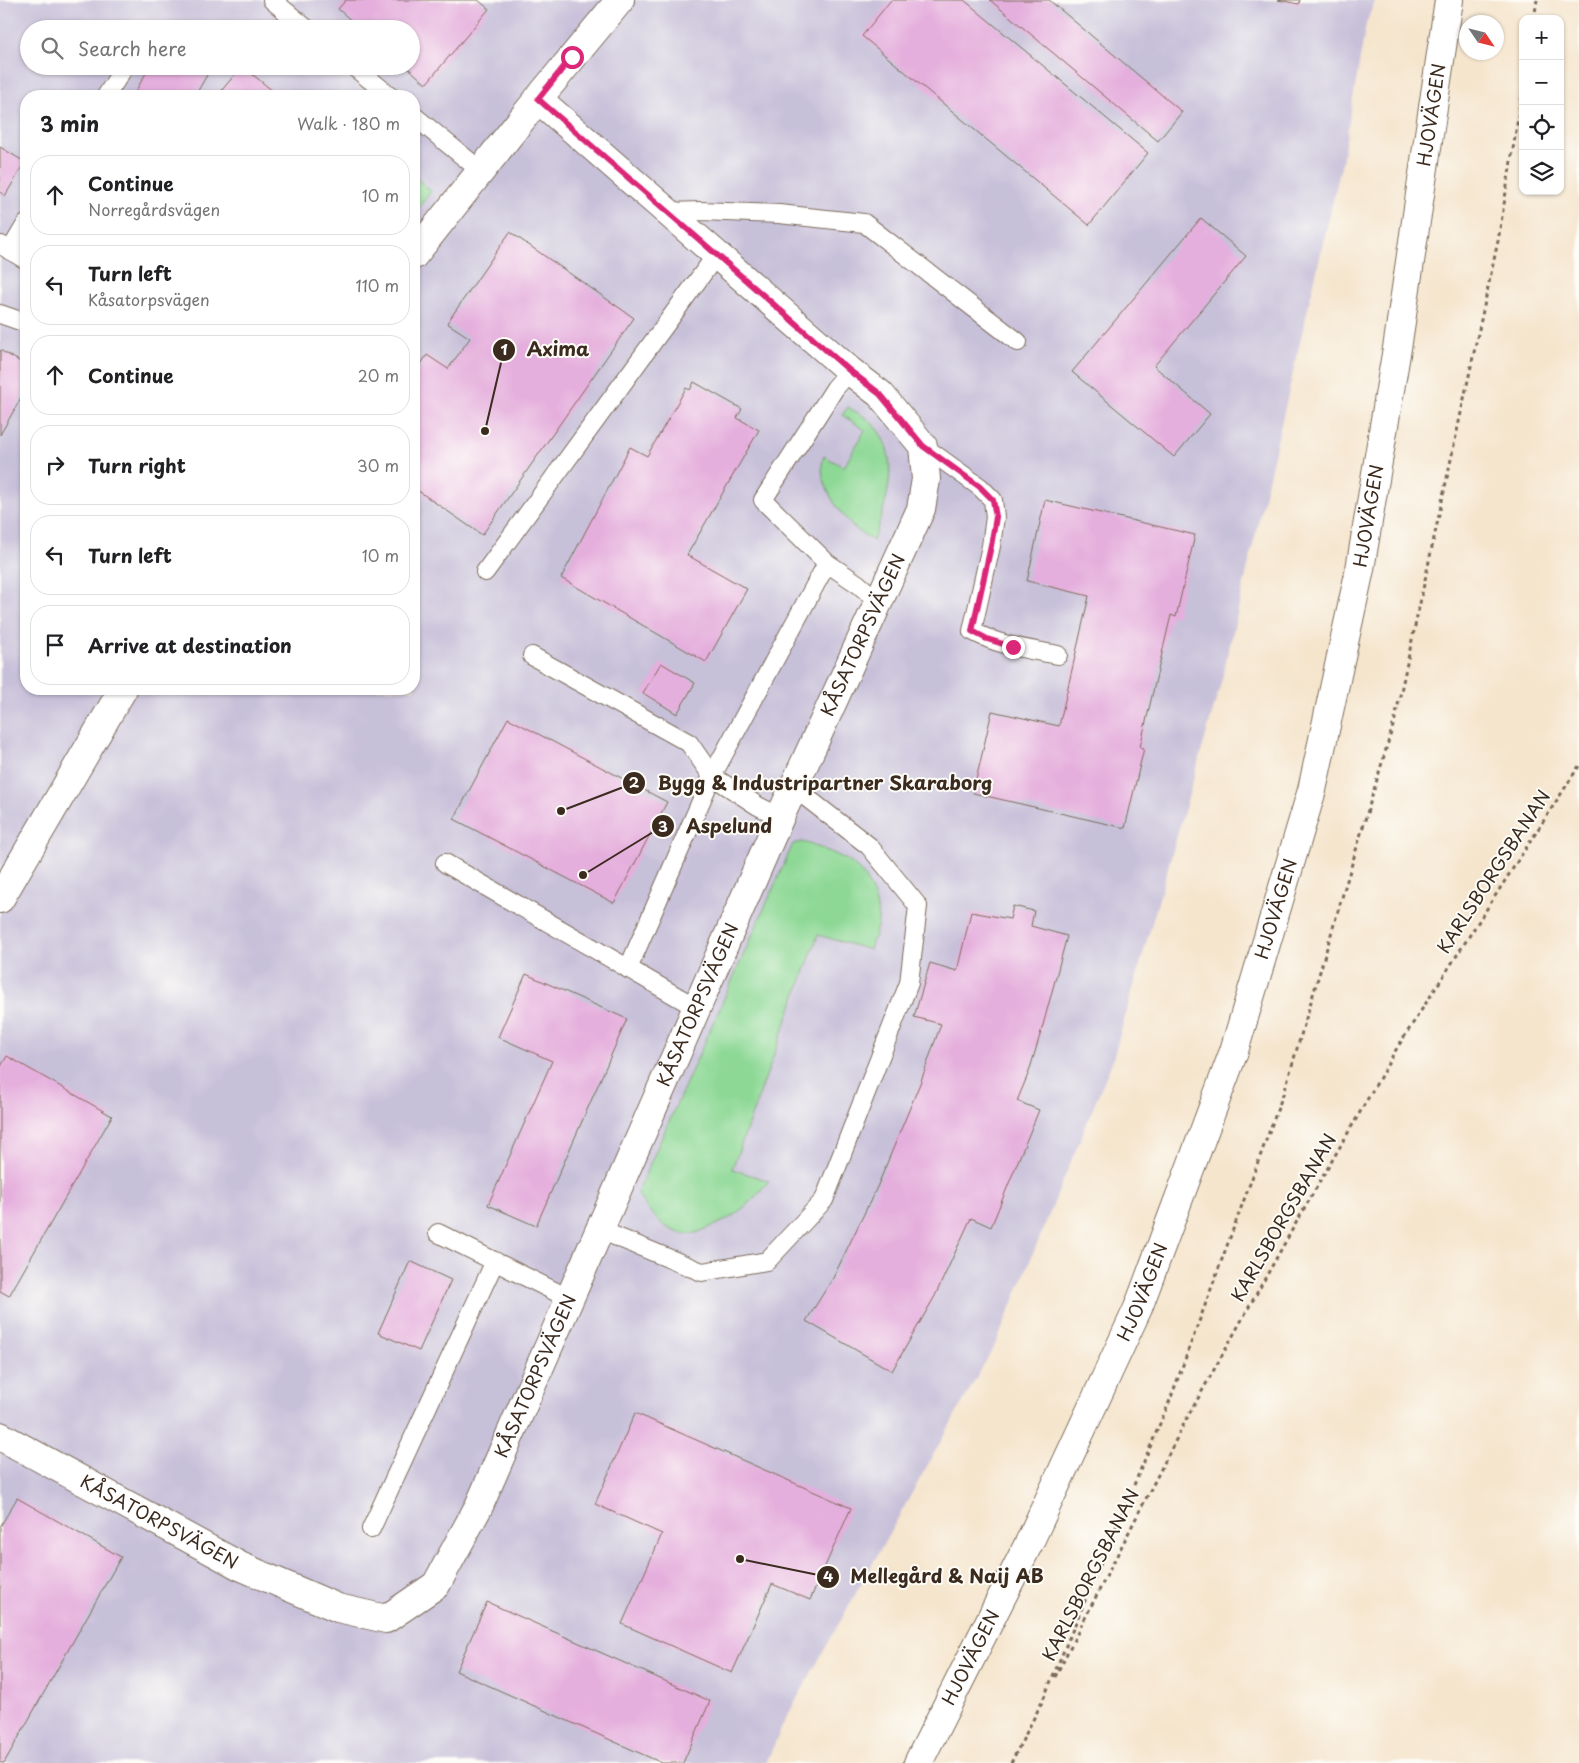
<!DOCTYPE html>
<html lang="en">
<head>
<meta charset="utf-8">
<style>
	:root { --surface:#fff; --page:#f2f2f2; --text:#202124; --muted:#757577; --line:#e0e0e0 }
	body { margin:0; font-family:"Playpen Sans",sans-serif; background:var(--page); color:var(--text) }
	.controls { position:absolute; right:15px; top:15px; display:grid; overflow:hidden; border-radius:10px; box-shadow:0 1px 4px #0004 }
	.controls button { width:45px; height:45px; display:grid; place-items:center; padding:0; border:0; border-bottom:1px solid var(--line); background:var(--surface); color:var(--text); font:25px sans-serif }
	.compass { position:absolute; left:1459px; top:15px; width:45px; height:45px; border-radius:50%; background:var(--surface); box-shadow:0 1px 4px #0004; rotate:125deg }
	.stop { position:absolute; width:15px; height:15px; margin:-11px; border:4px solid #db2777; border-radius:50%; background:#fff }
	.stop.end { background:#db2777; border-color:#fff; box-shadow:0 1px 5px #0008 }
	.list { margin:0; padding:0; list-style:none }
	h2 { display:flex; justify-content:space-between; align-items:center; height:65px; margin:0; padding:0 20px; font-size:21px }
	h2 small { font-size:16px; font-weight:400; color:var(--muted) }
	.list li { display:grid; grid-template-columns:32px 1fr auto; gap:15px; align-items:center; box-sizing:border-box; height:80px; margin:0 10px 10px; padding:0 10px; border:1px solid var(--line); border-radius:20px }
	.list b { display:block; font-size:19px; white-space:nowrap }
	.list p { margin:0; font-size:16px; white-space:nowrap; color:var(--muted) }
	.list em { font-size:16px; font-style:normal; color:var(--muted) }
	.icon { flex:none; width:28px; height:28px; fill:none; stroke:currentColor; stroke-width:2; stroke-linecap:round; stroke-linejoin:round }
	.map { position:relative; flex:none; width:1579px; height:1763px; overflow:hidden }
	.search { position:absolute; background:var(--surface); box-shadow:0 1px 4px #0004; left:20px; top:20px; width:400px; height:55px; display:flex; align-items:center; gap:12px; box-sizing:border-box; padding:0 18px; border-radius:28px; color:var(--muted); font-size:19px }
	.panel { position:absolute; background:var(--surface); box-shadow:0 1px 4px #0004; left:20px; top:90px; width:400px; height:605px; border-radius:20px }
	.map>svg:first-child { display:block }
	.industrial { fill:#c7c0d9; fill-rule:evenodd }
	.green { fill:#8dd895; stroke:#64815a }
	.building { fill:#e5afdd }
	.lines { fill:none; stroke-linecap:round; stroke-linejoin:round }
	.service-casing { stroke:#7c6b5b; stroke-width:20 }
	.minor-casing { stroke:#7c6b5b; stroke-width:30 }
	.primary-casing { stroke:#7c6b5b; stroke-width:30 }
	.path { stroke:#7c6b5b; stroke-width:3; stroke-dasharray:4 4; stroke-linecap:butt }
	.service { stroke:#fff; stroke-width:18 }
	.minor { stroke:#fff; stroke-width:28 }
	.primary { stroke:#fff; stroke-width:28 }
	.route { stroke:#db2777; stroke-width:6 }
	.labels { text-anchor:middle; stroke-width:4; stroke-linejoin:round; paint-order:stroke }
	.street-label { font-size:18px; fill:#3b2a1e; stroke:#fdfcf7 }
	.leader { fill:none; stroke:#3b2a1e; stroke-width:2 }
	.callout-dot { fill:#3b2a1e; stroke:#fdfcf7; stroke-width:2 }
	.mark-label { font-size:15px; text-anchor:middle; font-weight:bold; fill:#fff }
	.callout-label { font-size:19px; text-anchor:middle; font-weight:bold; fill:#3b2a1e; stroke:#fdfcf7; stroke-width:4; stroke-linejoin:round; paint-order:stroke }
</style>
</head>
<body>
<div class="map">
<svg width="1579" height="1763" viewBox="0 0 1579 1763">
	<rect width="100%" height="100%" fill="#fdfcf7"/>
	<filter id="ink" filterUnits="userSpaceOnUse"><feTurbulence type="fractalNoise" baseFrequency=".02" numOctaves="2"/><feDisplacementMap in="SourceGraphic" scale="10" xChannelSelector="R" yChannelSelector="G"/><feConvolveMatrix kernelMatrix="1 2 1 2 8 2 1 2 1" color-interpolation-filters="sRGB"/></filter>
	<filter id="wash" filterUnits="userSpaceOnUse"><feTurbulence type="fractalNoise" baseFrequency=".0096" numOctaves="4" result="noise"/><feDisplacementMap in="SourceGraphic" scale="20" xChannelSelector="R" yChannelSelector="G"/><feGaussianBlur stdDeviation="1.12" result="paint"/><feColorMatrix in="noise" values="0 0 0 0 0 0 0 0 0 0 0 0 0 0 0 0 0 1.4 0 .05"/><feComposite in="paint" operator="in"/></filter>
	<g filter="url(#wash)">
		<rect width="100%" height="100%" fill="#f5e5cd"/>
		<path class="industrial" d="M0,0h1375l-9,24 -24,138 -121,521 -109,379 -115,279 -212,379 -19,43h-766zM29,29h382v37h-382zM26,96h388v593h-388z"/>
		<path class="green" d="M414,176l17,15 -17,23z
			M848,407c7,5 17,9 23,15 33,34 15,81 2,119 -6,-4 -12,-8 -17,-12 -17,-15 -41,-50 -32,-73l20,11 21,-37 -23,-15z
			M802,842c15,4 42,14 53,24 14,13 23,35 23,53 0,10 -6,21 -8,31l-52,-15 -86,234 37,12c-18,21 -34,38 -61,47 -5,2 -12,6 -18,6 -24,1 -42,-23 -53,-41l156,-349z"/>
		<g id="blocks">
			<path class="building" d="M346,0h132l11,9 -63,75 -20,-18h5v-37h-50l-23,-20z
				M891,0h73l184,153 -59,72 -227,-189z
				M990,0h59l133,112 -24,29z
				M1278,0h22l-1,4z
				M150,66h62l-17,30h-62z
				M242,66l37,30h-62z
				M0,147l25,15 -20,34 -5,-4z
				M1201,218l45,38 -92,110 56,48 -36,43 -102,-85z
				M510,232l124,86 -152,217 -68,-47v-114l13,-19 21,14 22,-31 -23,-15z
				M0,350l26,15v24l-26,46z
				M694,382l48,27 -5,9 22,12 -72,125 60,34 -41,73 -145,-84 69,-131 17,9 39,-68 4,2z
				M1045,500l150,35 -19,82 -5,-2 -31,132 4,1 -19,80 -152,-35 19,-82 67,15 30,-130 -62,-15z
				M661,663l34,20 -18,31 -34,-21z
				M508,718l159,84 -53,101 -160,-84z
				M1013,906l21,5 -3,15 36,10 -24,89 -14,47 -12,29 22,9 -48,117 -20,-9 -36,78 -43,75 -86,-50 27,-43 45,-93 43,-104 20,-57 -27,-7 16,-54 27,8 14,-59 39,7z
				M526,974l101,45 -91,207 -48,-21 64,-144 -54,-24z
				M7,1056l105,60 -103,180 -9,-5v-223z
				M410,1261l41,19 -32,71 -41,-18z
				M635,1413l216,95 -41,92 -38,-16 -40,89 -110,-49 40,-90 -67,-30z
				M17,1498l104,59 -117,206h-2l-2,-1v-235z
				M487,1602l223,99 -27,62h-21l-206,-92z"/>
		</g>
	</g>
	<g filter="url(#ink)">
		<use href="#blocks" fill-opacity="0" stroke="#7c6b5b" stroke-width="1"/>
		<g class="lines">
			<defs>
				<path id="service" d="M272,0l35,29
					M353,66l37,30
					M106,96l19,-30
					M414,116l67,55
					M667,212l34,-1 78,3 85,9 154,119
					M1,245l25,15
					M10,251l16,-27
					M0,314l26,9
					M850,371l-15,17 -72,112 64,63 31,21 20,17
					M923,446l57,41 13,13 2,17 -4,29 -19,85c27,15 56,18 86,24
					M485,572l232,-318
					M532,656l157,87 23,33 46,30 22,11
					M445,863l252,145
					M628,969l84,-193 115,-213
					M600,1230l102,42 65,-11 57,-61 85,-217 9,-77 -49,-60 -76,-59
					M438,1233l132,66
					M371,1529l124,-268"/>
				<g id="minor">
					<path d="M414,255l124,-156 82,-99"/>
					<path d="M0,899l123,-210"/>
					<path id="s1" d="M0,1436l240,130 98,42 48,11 50,-34 43,-79 301,-689 141,-308 5,-30 -3,-33 -43,-52 -30,-23 -312,-272"/>
				</g>
				<g id="primary">
					<path id="s2" d="M918,1763l111,-220 109,-235 96,-257 78,-261 48,-221 38,-227 51,-342"/>
				</g>
			</defs>
			<use href="#service" class="service-casing"/>
			<use href="#minor" class="minor-casing"/>
			<use href="#primary" class="primary-casing"/>
			<path class="path" d="M1534,19l3,-19
				M1055,1677l132,-259 109,-195 101,-175 182,-282
				M1011,1763l31,-61 128,-302 115,-311 110,-370 103,-478 25,-153"/>
			<use href="#service" class="service"/>
			<use href="#minor" class="minor"/>
			<use href="#primary" class="primary"/>
		</g>
	</g>
	<g class="lines" filter="url(#ink)">
		<path class="route" d="M572,57l-34,42 312,272 30,23 43,52 57,41 13,13 3,17 -5,29 -19,85 15,8 26,8"/>
	</g>
	<g class="labels">
		<g class="street-label">
			<text dy="6" stroke="none"><textPath href="#s2" startOffset="1738">HJOVÄGEN</textPath></text>
			<text dy="6" stroke="none"><textPath href="#s2" startOffset="1332">HJOVÄGEN</textPath></text>
			<text dy="6" stroke="none"><textPath href="#s1" startOffset="1531">KÅSATORPSVÄGEN</textPath></text>
			<text transform="translate(1494 872) rotate(-57)" y="6">KARLSBORGSBANAN</text>
			<text dy="6" stroke="none"><textPath href="#s2" startOffset="928">HJOVÄGEN</textPath></text>
			<text dy="6" stroke="none"><textPath href="#s1" startOffset="1126">KÅSATORPSVÄGEN</textPath></text>
			<text transform="translate(1284 1218) rotate(-60)" y="6">KARLSBORGSBANAN</text>
			<text dy="6" stroke="none"><textPath href="#s2" startOffset="522">HJOVÄGEN</textPath></text>
			<text dy="6" stroke="none"><textPath href="#s1" startOffset="721">KÅSATORPSVÄGEN</textPath></text>
			<text dy="6" stroke="none"><textPath href="#s1" startOffset="181">KÅSATORPSVÄGEN</textPath></text>
			<text transform="translate(1091 1575) rotate(-63)" y="6">KARLSBORGSBANAN</text>
			<text dy="6" stroke="none"><textPath href="#s2" startOffset="118">HJOVÄGEN</textPath></text>
		</g>
	</g>
	<path class="leader" d="M485 431L504 350M561 811L634 783M583 875L663 826M740 1559L828 1577"/>
	<g class="callout-dot">
		<circle cx="485" cy="431" r="5"/>
		<circle cx="561" cy="811" r="5"/>
		<circle cx="583" cy="875" r="5"/>
		<circle cx="740" cy="1559" r="5"/>
		<circle cx="504" cy="350" r="12"/>
		<circle cx="634" cy="783" r="12"/>
		<circle cx="663" cy="826" r="12"/>
		<circle cx="828" cy="1577" r="12"/>
	</g>
	<g class="mark-label">
		<text x="504" y="355">1</text>
		<text x="634" y="788">2</text>
		<text x="663" y="832">3</text>
		<text x="828" y="1582">4</text>
	</g>
	<g class="callout-label">
		<text x="558" y="356">Axima</text>
		<text x="825" y="790">Bygg &amp; Industripartner Skaraborg</text>
		<text x="729" y="833">Aspelund</text>
		<text x="947" y="1583">Mellegård &amp; Naij AB</text>
	</g>
</svg>
<div class="controls">
<button>+</button>
<button>−</button>
<button><svg class="icon" aria-label="locate" viewBox="0 0 24 24"><circle cx="12" cy="12" r="6"/><path d="M12 2v4M12 18v4M2 12h4M18 12h4"/></svg></button>
<button><svg class="icon" aria-label="layers" viewBox="0 0 24 24"><path d="M12 4l9 5-9 5-9-5zM3 14l9 5 9-5"/></svg></button>
</div>
<svg class="compass" viewBox="-18 -18 36 36"><path d="M0-13l5 13h-10z" fill="#e53935"/><path d="M0 13l5-13h-10z" fill="#757577"/></svg>
<div class="stop" style="left:572px;top:57px"></div>
<div class="stop end" style="left:1013px;top:647px"></div>
<div class="search"><svg class="icon" aria-label="search" viewBox="0 0 24 24"><circle cx="10" cy="10" r="6"/><path d="M15 15l6 6"/></svg>Search here</div>
<section class="panel">
<h2>3 min<small>Walk · 180 m</small></h2>
<ul class="list">
<li><svg class="icon" aria-label="ahead" viewBox="0 0 24 24"><path d="M12 20V5M6 11l6-6 6 6"/></svg><div><b>Continue</b><p>Norregårdsvägen</p></div><em>10 m</em></li>
<li><svg class="icon" aria-label="left" viewBox="0 0 24 24"><path d="M17 20v-9H6M10 6l-5 5 5 5"/></svg><div><b>Turn left</b><p>Kåsatorpsvägen</p></div><em>110 m</em></li>
<li><svg class="icon" aria-label="ahead" viewBox="0 0 24 24"><path d="M12 20V5M6 11l6-6 6 6"/></svg><div><b>Continue</b></div><em>20 m</em></li>
<li><svg class="icon" aria-label="right" viewBox="0 0 24 24"><path d="M7 20v-9h11M14 6l5 5-5 5"/></svg><div><b>Turn right</b></div><em>30 m</em></li>
<li><svg class="icon" aria-label="left" viewBox="0 0 24 24"><path d="M17 20v-9H6M10 6l-5 5 5 5"/></svg><div><b>Turn left</b></div><em>10 m</em></li>
<li><svg class="icon" aria-label="arrive" viewBox="0 0 24 24"><path d="M6 21V4h12l-3 4 3 4H6"/></svg><div><b>Arrive at destination</b></div></li>
</ul>
</section>
</div>
</body>
</html>
